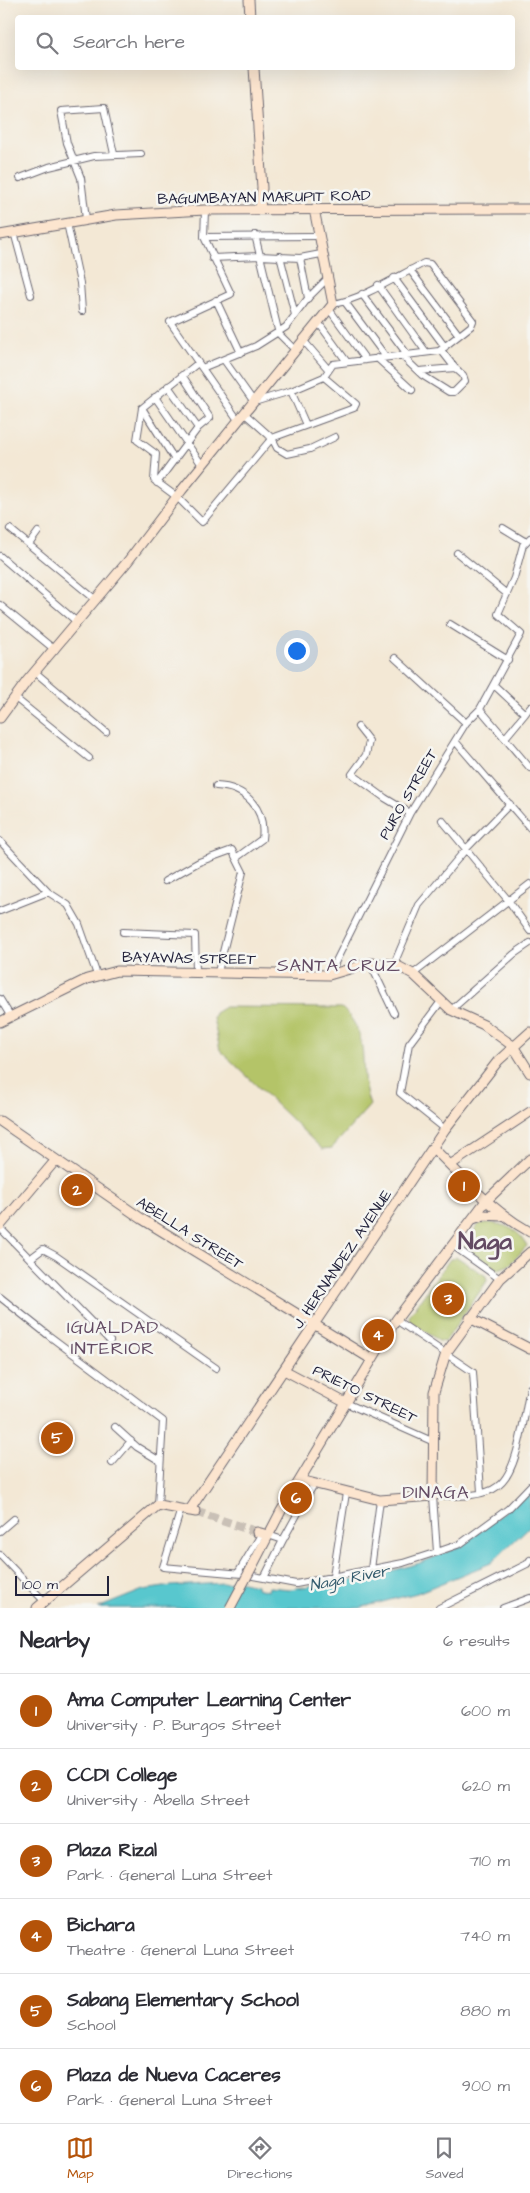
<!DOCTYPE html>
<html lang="en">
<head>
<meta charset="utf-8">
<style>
	:root { --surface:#fff; --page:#f7f7f7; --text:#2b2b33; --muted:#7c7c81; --line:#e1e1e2; --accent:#b45309 }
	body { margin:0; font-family:"Architects Daughter",sans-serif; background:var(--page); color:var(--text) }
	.scale { position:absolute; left:15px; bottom:12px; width:94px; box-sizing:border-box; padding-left:5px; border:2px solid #22223b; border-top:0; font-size:14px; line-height:18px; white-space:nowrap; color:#22223b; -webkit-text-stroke:4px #f6f6f2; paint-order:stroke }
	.you { position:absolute; left:296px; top:650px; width:18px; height:18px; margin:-12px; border:4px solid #fff; border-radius:50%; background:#1a73e8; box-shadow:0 0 0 8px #1a73e833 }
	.badge { display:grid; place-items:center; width:32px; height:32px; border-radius:50%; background:var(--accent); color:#fff; font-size:16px; font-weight:700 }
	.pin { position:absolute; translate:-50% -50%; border:2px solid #fff; box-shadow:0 1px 5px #0006 }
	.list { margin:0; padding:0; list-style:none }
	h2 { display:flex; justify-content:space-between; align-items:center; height:65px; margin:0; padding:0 20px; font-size:21px }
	h2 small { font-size:16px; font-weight:400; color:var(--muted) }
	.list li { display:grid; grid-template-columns:32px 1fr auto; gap:15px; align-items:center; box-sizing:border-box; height:75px; padding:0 20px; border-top:1px solid var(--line) }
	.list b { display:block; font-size:19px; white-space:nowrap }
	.list p { margin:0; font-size:16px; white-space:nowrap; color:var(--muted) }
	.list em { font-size:16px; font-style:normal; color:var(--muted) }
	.icon { flex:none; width:28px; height:28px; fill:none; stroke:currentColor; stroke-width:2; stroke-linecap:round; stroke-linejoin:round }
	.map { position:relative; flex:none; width:530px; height:1608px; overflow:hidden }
	.search { position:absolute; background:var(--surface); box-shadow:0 5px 20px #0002; left:15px; right:15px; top:15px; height:55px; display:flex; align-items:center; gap:12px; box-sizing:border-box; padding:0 18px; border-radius:5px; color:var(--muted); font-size:19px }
	.sheet { height:515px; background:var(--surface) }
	nav { display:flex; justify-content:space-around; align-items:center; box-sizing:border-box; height:70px; border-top:1px solid var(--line); background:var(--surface); font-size:14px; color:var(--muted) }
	nav a { display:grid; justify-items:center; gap:2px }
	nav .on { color:var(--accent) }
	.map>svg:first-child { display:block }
	.green { fill:#b4c467; stroke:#6b7351 }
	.water { fill:#59c7ce; stroke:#3e7484 }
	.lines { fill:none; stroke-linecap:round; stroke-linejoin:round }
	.secondary-tunnel { stroke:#c9c0b6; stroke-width:9; stroke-dasharray:9 4.5; stroke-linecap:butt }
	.street-casing { stroke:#6b6771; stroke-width:8 }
	.secondary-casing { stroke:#6b6771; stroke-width:11 }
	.street { stroke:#fff; stroke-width:6 }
	.secondary { stroke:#fce5cf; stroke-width:9 }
	.secondary-bridge-casing { stroke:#6b6771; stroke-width:11; stroke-linecap:butt }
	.secondary-bridge { stroke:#fce5cf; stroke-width:9 }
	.labels { text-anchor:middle; stroke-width:5; stroke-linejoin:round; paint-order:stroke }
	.street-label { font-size:15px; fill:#22223b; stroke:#f6f6f2 }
	.water-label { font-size:16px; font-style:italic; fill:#355c6e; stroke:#f6f6f2 }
	.quarter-label { font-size:18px; letter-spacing:1px; fill:#634b63; stroke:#f6f6f2 }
	.town-label { font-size:25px; font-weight:bold; fill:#634b63; stroke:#f6f6f2 }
</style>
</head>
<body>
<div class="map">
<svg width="530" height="1608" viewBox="0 0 530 1608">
	<rect width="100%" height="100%" fill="#f6f6f2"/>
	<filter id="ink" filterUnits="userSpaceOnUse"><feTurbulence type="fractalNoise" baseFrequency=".02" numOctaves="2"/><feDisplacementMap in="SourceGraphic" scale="10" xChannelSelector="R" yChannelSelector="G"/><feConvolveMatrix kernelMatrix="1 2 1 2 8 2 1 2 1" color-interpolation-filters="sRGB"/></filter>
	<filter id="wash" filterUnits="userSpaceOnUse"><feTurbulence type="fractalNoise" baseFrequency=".0096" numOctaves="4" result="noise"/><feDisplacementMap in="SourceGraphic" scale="20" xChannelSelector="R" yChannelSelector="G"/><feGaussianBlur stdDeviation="1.12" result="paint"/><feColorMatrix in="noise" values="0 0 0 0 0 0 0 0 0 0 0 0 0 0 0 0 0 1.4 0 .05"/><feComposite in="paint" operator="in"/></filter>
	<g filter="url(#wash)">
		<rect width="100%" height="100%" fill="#f3e8d5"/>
		<path class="green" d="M225,1007l117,1c32,30 14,62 28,97l-38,43 -10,1 -102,-99 -7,-32 2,-5z
			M489,1223c16,1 31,7 38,23l-18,19 -12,5 -29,-20 -4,-5 15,-21z
			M457,1257l29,19 1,5 -42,61 -6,-1 -29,-20 -1,-5 41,-57z
			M299,1485l6,3 -12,24 -7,-4z"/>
		<path class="water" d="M530,1490v36l-39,37 -74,30 -58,15h-261l45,-18 28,-4 53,-3 14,-2 18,4v3l12,3 1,-4 21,2 79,-12 51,-14 42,-17z"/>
	</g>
	<g filter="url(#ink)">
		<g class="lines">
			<path class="secondary-tunnel" d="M196,1512l61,20"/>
			<defs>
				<path id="street" d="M20,178l29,-11 45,-11 47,-2
					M205,210l-1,27 27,57 -61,28 68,98
					M86,219l-5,-41 -14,-35 -6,-32 43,-3 10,46
					M67,223l13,60 2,28
					M14,232l17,63
					M255,235l24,99 16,16
					M204,237l114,-1
					M280,256l15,59
					M212,258l48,-2 40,2 21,-4
					M300,258l8,40
					M410,270l49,65
					M394,278l51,69
					M378,285l48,67
					M362,294l45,60
					M216,300l25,53
					M345,302l41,55
					M329,309l37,51
					M318,322l29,40
					M303,340l25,29
					M401,355l21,20 27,17h5l11,-11 -2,-6 -8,-7
					M377,358l35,32
					M224,360l30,42 37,-11
					M198,363l-56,45 -5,32 19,14 -2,26 23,17 25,25 70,-84 82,-30 2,-4 -32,-27 9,-13 106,-13 32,-25 2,-5 -43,-57 -6,-1c-28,14 -61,36 -91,41
					M202,368l54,-22 30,-19 23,-30 19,-19
					M419,371l36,-3 -14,-18
					M168,386l30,42
					M155,397l47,68
					M142,408l33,52
					M244,413l28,25 5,10 10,6 23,-5 25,-12
					M306,425l-15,-34 33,-14
					M157,483l41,-55 12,-10 -28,-43
					M503,528l23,14
					M10,529l86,71
					M30,543l8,-11
					M457,553l50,41
					M0,556l77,66
					M0,605l55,45
					M450,624l58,36
					M395,658l71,65
					M35,672l71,60
					M494,685l31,29 5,-7
					M14,697l75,61
					M480,709l50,59
					M358,727l11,14 -3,14 -14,19 33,24 25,15
					M505,738l20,-24
					M455,741l75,87
					M216,786c30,1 50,23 46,53l-26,19
					M442,820l66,80 22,31
					M0,841l48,51 20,13 11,19 18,51
					M165,881l34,-19 33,-12 11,22 -25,100
					M0,911l48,-19
					M123,932l72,3 1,37
					M370,963l24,50
					M394,964l25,-59 47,-56 44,-45
					M413,974l117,-90
					M329,975l81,-162 56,-90 14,-14 41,-75 -23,-20 16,-36 9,-33 7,-7
					M0,999l11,18
					M442,1000l-33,44 -9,49 45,36
					M451,1010l63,-56 16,-11
					M0,1228l110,113
					M452,1245l48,34
					M31,1258l12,-9 13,7 160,112
					M0,1297l48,38 115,86 -5,84
					M396,1320l77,52 8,120
					M346,1403l88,39
					M115,1427l22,20 23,14
					M112,1463l19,-22
					M181,1509l-18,58 79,7 22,4
					M0,1531l14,-12
					M268,1535l15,5 -19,38 32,6 107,-21 34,-11 23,-8 48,-35 22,-23
					M283,1540l31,-56
					M437,1552l-4,-56c19,0 50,2 65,-10 21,-15 26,-73 32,-98
					M0,1555l45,47
					M371,1569l9,-69
					M238,1573l24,-40
					M333,1576l13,-83
					M439,1608l88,-44 3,-4
					M503,1608l27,-10"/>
				<path id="secondary" d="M249,0l1,18
					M254,68l8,120 -2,21
					M0,235l116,-20 89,-5 325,-1
					M0,718l27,-37 101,-120 54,-71 151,-186 -19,-95
					M0,1022l87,-43 30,-8 212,4 41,-12 24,1 19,10 38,36 33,15 29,21 17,27
					M0,1121l142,98 229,140
					M433,1148c33,32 56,61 97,84
					M450,1165l80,-53
					M473,1219l11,-4 17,1
					M0,1226l55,-65
					M470,1318l60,31
					M284,1370l62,33
					M300,1480l80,20 53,-4 1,-104 12,-39 54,-74 30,-27
					M189,1511l256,-382 53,-68 32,-29
					M257,1532l11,3
					M253,1565l28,-54 115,-191 89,-118 45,-43
					M37,1608l121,-103 38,7"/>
			</defs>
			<use href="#street" class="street-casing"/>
			<use href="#secondary" class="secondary-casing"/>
			<use href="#street" class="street"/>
			<use href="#secondary" class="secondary"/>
			<defs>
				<path id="secondary-bridge" d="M230,1608l23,-43"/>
			</defs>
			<use href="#secondary-bridge" class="secondary-bridge-casing"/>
			<use href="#secondary-bridge" class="secondary-bridge"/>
		</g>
	</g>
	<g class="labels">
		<g class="street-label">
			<text transform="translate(264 197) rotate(-1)" y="5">BAGUMBAYAN MARUPIT ROAD</text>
			<text transform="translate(408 794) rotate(-60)" y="5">PURO STREET</text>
			<text transform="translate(189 958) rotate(1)" y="5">BAYAWAS STREET</text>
			<text transform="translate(190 1233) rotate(32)" y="5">ABELLA STREET</text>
			<text transform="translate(342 1259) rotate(-56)" y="5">J. HERNANDEZ AVENUE</text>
			<text transform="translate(365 1394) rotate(26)" y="5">PRIETO STREET</text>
		</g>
		<g class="water-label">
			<text transform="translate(349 1577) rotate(-11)" y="6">Naga River</text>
		</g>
		<g class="quarter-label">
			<text x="339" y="971">SANTA CRUZ</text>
			<text x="113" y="1333">IGUALDAD<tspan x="113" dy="21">INTERIOR</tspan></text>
			<text x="436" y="1498">DINAGA</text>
		</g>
		<g class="town-label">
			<text x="485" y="1249">Naga</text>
		</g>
	</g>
</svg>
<div class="scale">100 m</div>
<div class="you"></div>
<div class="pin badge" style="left:464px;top:1186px">1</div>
<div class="pin badge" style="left:77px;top:1190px">2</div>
<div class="pin badge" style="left:448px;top:1299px">3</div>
<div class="pin badge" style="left:378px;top:1335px">4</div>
<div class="pin badge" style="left:57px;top:1438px">5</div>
<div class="pin badge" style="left:296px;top:1498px">6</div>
<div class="search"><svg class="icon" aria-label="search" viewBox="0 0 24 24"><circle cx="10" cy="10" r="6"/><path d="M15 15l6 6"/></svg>Search here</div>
</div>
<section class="sheet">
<h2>Nearby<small>6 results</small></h2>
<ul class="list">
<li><span class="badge">1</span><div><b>Ama Computer Learning Center</b><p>University · P. Burgos Street</p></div><em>600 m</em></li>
<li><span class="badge">2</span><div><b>CCDI College</b><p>University · Abella Street</p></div><em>620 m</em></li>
<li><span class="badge">3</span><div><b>Plaza Rizal</b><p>Park · General Luna Street</p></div><em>710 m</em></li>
<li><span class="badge">4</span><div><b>Bichara</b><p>Theatre · General Luna Street</p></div><em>740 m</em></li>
<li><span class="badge">5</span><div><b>Sabang Elementary School</b><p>School</p></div><em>880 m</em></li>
<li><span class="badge">6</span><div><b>Plaza de Nueva Caceres</b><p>Park · General Luna Street</p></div><em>900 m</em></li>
</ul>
</section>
<nav>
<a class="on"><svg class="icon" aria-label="map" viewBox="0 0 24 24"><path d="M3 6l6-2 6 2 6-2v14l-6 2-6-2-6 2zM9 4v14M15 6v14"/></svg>Map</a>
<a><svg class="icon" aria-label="directions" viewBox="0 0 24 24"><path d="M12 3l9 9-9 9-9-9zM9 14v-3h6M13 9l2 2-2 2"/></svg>Directions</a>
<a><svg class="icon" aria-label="saved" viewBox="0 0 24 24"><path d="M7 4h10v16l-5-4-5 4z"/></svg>Saved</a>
</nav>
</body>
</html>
